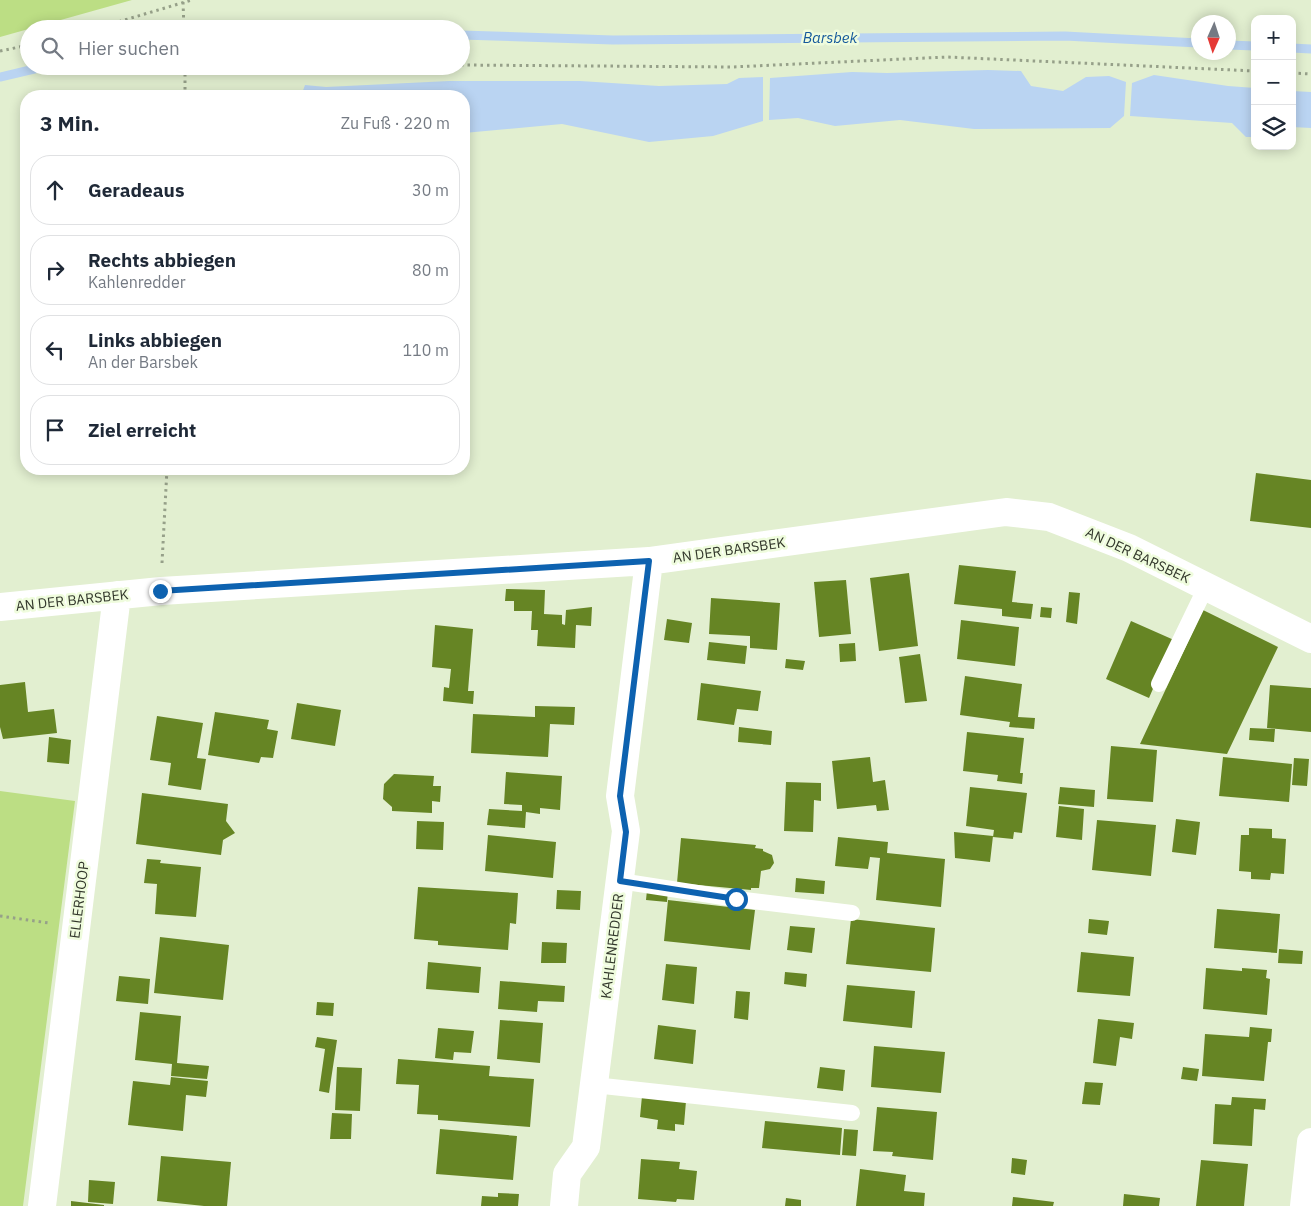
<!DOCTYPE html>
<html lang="de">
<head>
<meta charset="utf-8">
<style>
	:root { --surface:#fff; --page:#f6f6f7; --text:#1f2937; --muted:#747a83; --line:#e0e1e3 }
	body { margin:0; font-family:"IBM Plex Sans",sans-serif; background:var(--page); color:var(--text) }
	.controls { position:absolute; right:15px; top:15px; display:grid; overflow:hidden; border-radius:10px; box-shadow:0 2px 12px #0003 }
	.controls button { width:45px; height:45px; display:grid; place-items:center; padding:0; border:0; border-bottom:1px solid var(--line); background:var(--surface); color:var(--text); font:25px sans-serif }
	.compass { position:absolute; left:1191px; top:15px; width:45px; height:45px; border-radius:50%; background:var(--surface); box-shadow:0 2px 12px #0003; rotate:183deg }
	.stop { position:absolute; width:15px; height:15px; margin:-11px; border:4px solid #0d62b0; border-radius:50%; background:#fff }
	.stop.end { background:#0d62b0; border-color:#fff; box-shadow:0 1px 5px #0008 }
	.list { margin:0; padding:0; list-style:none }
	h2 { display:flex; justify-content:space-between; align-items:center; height:65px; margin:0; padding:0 20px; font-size:21px }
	h2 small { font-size:16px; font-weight:400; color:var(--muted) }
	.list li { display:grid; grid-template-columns:32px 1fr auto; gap:15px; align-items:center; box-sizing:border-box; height:70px; margin:0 10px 10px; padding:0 10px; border:1px solid var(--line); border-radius:20px }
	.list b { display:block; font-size:19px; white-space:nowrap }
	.list p { margin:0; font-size:16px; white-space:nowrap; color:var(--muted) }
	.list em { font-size:16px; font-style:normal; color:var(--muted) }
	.icon { flex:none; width:28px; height:28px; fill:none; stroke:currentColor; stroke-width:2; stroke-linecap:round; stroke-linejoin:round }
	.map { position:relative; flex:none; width:1311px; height:1206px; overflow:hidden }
	.search { position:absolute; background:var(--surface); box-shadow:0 2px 12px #0003; left:20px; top:20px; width:450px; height:55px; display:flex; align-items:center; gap:12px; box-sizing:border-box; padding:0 18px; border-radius:28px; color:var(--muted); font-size:19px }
	.panel { position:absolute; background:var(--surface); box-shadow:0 2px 12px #0003; left:20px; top:90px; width:450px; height:385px; border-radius:20px }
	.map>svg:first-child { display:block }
	.green { fill:#bcde84 }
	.water { fill:#bad4f2 }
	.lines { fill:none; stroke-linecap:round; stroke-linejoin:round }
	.stream { stroke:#bad4f2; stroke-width:9 }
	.building { fill:#668524 }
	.path { stroke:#96a089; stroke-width:3; stroke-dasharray:2.5 4; stroke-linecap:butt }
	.service { stroke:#fff; stroke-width:16 }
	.minor { stroke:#fff; stroke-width:28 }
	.route { stroke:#0d62b0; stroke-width:6 }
	.labels { text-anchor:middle; stroke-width:5; stroke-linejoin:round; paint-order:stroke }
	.street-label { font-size:14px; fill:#32372b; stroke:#effcdd }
	.water-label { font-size:15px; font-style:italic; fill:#14589b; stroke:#effcdd }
</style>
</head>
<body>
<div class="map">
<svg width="1311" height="1206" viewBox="0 0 1311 1206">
	<rect width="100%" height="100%" fill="#e2efd0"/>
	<path class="green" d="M0,0h132l-132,37z
		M0,791l75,10 -52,405h-23z"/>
	<path class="water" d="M988,70l33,1 10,15 32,5 23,-14 23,-1 17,6 -2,34 -14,12 -136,1 -74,-9 -65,6 -37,-8 -29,2 1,-42 82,-6 35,1z
		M1154,75l74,11 27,2v49h-9l-14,-14 -102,-7 2,-33z
		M763,77v44l-50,15 -64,6 -87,-18 -98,9v-37h-163l4,-11 21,2 123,-6h131l79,5 68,-2 12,-6z
		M1292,91l19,1v36l-19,-1z"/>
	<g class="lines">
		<path class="stream" d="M461,35l152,5 452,-4 133,7
			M1228,45l27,1
			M1292,48l19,1
			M0,77l47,-11"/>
	</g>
	<path class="building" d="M1256,473l55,7v48l-61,-7z
		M959,565l57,6 -4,31 21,2 -2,15 -29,-3v-7l-48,-5z
		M909,573l9,73 -39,5 -9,-73z
		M846,580l5,54 -32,3 -5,-55z
		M506,589l39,1 -1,24 18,1v9l3,1 1,-15 26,-3 -1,19 -15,-1 -1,23 -38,-2 1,-16h-7l1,-19h-18v-10h-9z
		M1069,592l11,1 -3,31 -11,-2z
		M711,598l69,5 -3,47 -27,-2v-12l-41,-2z
		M1041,607l11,1 -1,10 -11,-1z
		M1203,610l75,37 -51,107 -87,-10z
		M667,619l25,4 -3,20 -25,-3z
		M961,620l58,7 -4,39 -58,-7z
		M1131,621l43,19 -25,58 -43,-19z
		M435,625l38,4 -5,62h6l-1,13 -30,-3 1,-14 5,1 2,-19 -19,-2z
		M709,642l38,4 -2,18 -38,-4z
		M855,643l1,18 -16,1 -1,-18z
		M920,654l7,47 -22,2 -6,-46z
		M786,659l19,2 -2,9 -18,-2z
		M965,676l57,8 -4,33 17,1 -1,11 -25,-2 1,-5 -50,-7z
		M25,682l3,30 26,-3 3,24 -54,6 -3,-12v-42z
		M701,683l60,8 -3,20 -21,-2 -3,16 -37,-5z
		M1270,685l41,3v44l-44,-4z
		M297,703l44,7 -6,36 -44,-7z
		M535,706l40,1 -1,18 -24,-1 -2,33 -77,-4 2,-39 62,3z
		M215,712l54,8 -2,9 11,2 -5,27 -12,-1 -2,6 -51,-8z
		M157,716l46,7 -6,35 9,1 -5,31 -33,-5 3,-22 -21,-3z
		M739,727l33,4 -1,14 -33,-3z
		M1250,728l25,1 -1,13 -25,-2z
		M967,732l57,6 -4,35h3l-1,11 -25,-3 1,-6 -35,-4z
		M49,737l22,3 -2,24 -22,-2z
		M1111,746l46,4 -4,52 -46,-3z
		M870,757l3,25 12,-2 4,30 -12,1 -1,-6 -39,4 -5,-48z
		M1223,757l69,7 -3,38 -70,-6z
		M1294,758l15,1 -2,27 -15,-1z
		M506,772l56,4 -2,34 -20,-2v6l-14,-2 -1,16 -38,-3 2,-16 33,2v-6l-18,-1z
		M394,774l40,2 -1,10h8l-1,16 -8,-1v12l-40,-2v-4l-9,-8 1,-15z
		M786,782l35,1v18l-7,-1 -1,32 -29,-1z
		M970,787l57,6 -5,40 -8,-1 -1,7 -20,-2 1,-7 -28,-4z
		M1060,787l35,3 -1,17 -36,-3z
		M142,793l86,11 -2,17 9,12 -12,7 -2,15 -85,-11z
		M1059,806l25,3 -2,31 -26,-3z
		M1176,819l24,3 -4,33 -24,-3z
		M1097,820l59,5 -5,51 -59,-6z
		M417,821l27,1 -1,28 -27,-1z
		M1249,828l23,1v9l14,1 -2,35 -13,-1 -1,7 -19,-1v-7l-12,-1 2,-36h8z
		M954,832l39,4 -3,26 -35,-4z
		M488,835l68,7 -3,36 -68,-7z
		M838,837l50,5 -1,11 58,6 -4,48 -65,-7 4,-42 -10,-1 -2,12 -33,-3z
		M681,838l75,7 -1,3 8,1v2l9,4 2,8 -4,6 -9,2 -2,17h-8v2l-74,-7z
		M147,859l14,1 -1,3 41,4 -5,50 -41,-3 2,-30 -13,-1z
		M796,878l29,3 -1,13 -29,-2z
		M418,887l100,6 -2,31 -6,-1 -2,27 -70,-5v-4l-24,-2z
		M557,890l24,1 -1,19 -24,-1z
		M647,890l21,1 -1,11 -21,-2z
		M668,900l87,10 -5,40 -86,-9z
		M1217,909l63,5 -3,39 -63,-5z
		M851,919l84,9 -4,44 -85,-8z
		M1089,919l20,2 -2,14 -19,-2z
		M790,926l25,2 -3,25 -25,-3z
		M160,937l69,8 -6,55 -69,-7z
		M542,942l25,1 -1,20h-25z
		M1279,949l24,2 -1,13 -24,-1z
		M1081,952l53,5 -4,39 -53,-4z
		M428,962l53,5 -2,26 -53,-4z
		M666,964l31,3 -3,37 -32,-4z
		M1206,968l36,3v-3l25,2 -1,8 4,1 -3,36 -64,-6z
		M785,972l22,2 -1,13 -22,-3z
		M119,976l31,3 -2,25 -32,-3z
		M500,981l65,5 -1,16 -26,-1 -1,11 -39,-3z
		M847,985l68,6 -3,37 -69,-7z
		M736,991l14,1 -2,28 -14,-2z
		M317,1002l17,1 -1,13 -17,-1z
		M140,1012l41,4 -4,47 32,3 -2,13 -36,-3 1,-12 -37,-4z
		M1098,1019l36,4 -2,16 -12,-2 -4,29 -23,-3z
		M500,1020l43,3 -3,40 -43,-4z
		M658,1025l38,5 -3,34 -39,-5z
		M1250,1027l22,2 -1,13h-3l-4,39 -62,-5 3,-42 44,3z
		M438,1028l36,3 -3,22 -17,-1 -1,8 -18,-2z
		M317,1037l20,3 -8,53 -10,-2 6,-42 -10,-2z
		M874,1046l71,6 -4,41 -70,-6z
		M398,1059l92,7 -1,10 45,3 -4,48 -92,-7v-5l-21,-1 2,-29 -23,-1z
		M337,1067l25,1 -2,43 -25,-1z
		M820,1067l25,3 -2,21 -26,-3z
		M1183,1067l16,2 -2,12 -16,-2z
		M171,1077l37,4 -2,16 -20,-2 -3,36 -55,-6 5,-44 37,4z
		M1085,1082l18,1 -3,22 -18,-1z
		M642,1096l44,5 -2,24 -9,-1v7l-18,-2 1,-9 -18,-3z
		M1232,1097l34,2 -1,11 -11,-1 -2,37 -39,-2 2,-40 16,1z
		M877,1107l60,5 -4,48 -41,-4 1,-4 -20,-1z
		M332,1113l20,1 -1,25h-21z
		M765,1121l77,7 -2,27 -78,-7z
		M440,1129l77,7 -4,44 -77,-6z
		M844,1129l14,1 -2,26 -14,-1z
		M161,1156l70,6 -4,44h-23l-47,-5z
		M1012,1158l15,2 -2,15 -14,-2z
		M641,1159l39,3 -1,7 18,2 -3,29 -17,-1 -1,3 -38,-3z
		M1201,1160l47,4 -4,42h-48z
		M860,1169l46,6 -2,16 21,2 -1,13h-68z
		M89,1180l26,2 -2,22 -25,-2z
		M498,1193l21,1 -1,12h-37l1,-10 16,1z
		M1124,1194l36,4 -1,8h-36z
		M1013,1197l41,5 -1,4h-41z
		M786,1198l15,2v6h-16z
		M71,1201l33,4v1h-33z"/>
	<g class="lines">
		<path class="path" d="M183,2l1,27
			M94,29l98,-29
			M0,51l29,-6
			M461,65l271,2 215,-10 308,14
			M1292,73l19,1
			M185,96v-30
			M162,563l5,-94
			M0,916l49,7"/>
		<path class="service" d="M1159,684l47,-97
			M620,881l116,18 116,14
			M594,1085l258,28"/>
		<path class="minor" d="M0,607l161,-16 488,-30 357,-49 43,5 80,31 182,91
			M42,1206l75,-611
			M564,1206l3,-32 19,-27 40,-316 -6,-35 29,-235
			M1304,1206l7,-64"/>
	</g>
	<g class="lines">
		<path class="route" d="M160,591l489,-30 -29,235 6,36 -6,49 116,18"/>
	</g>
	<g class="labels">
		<g class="street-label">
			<text transform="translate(729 550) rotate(-8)" y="5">AN DER BARSBEK</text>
			<text transform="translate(1138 555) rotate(25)" y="5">AN DER BARSBEK</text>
			<text transform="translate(72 600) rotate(-6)" y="5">AN DER BARSBEK</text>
			<text transform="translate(79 900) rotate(-83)" y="5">ELLERHOOP</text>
			<text transform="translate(612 946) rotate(-83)" y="5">KAHLENREDDER</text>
		</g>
		<g class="water-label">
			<text x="830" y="43">Barsbek</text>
		</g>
	</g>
</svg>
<div class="controls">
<button>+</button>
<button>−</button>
<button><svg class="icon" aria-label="layers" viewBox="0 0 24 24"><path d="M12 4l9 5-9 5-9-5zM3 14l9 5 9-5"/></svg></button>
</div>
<svg class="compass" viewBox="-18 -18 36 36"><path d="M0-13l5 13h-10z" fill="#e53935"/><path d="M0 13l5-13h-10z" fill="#747a83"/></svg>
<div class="stop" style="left:736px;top:899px"></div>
<div class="stop end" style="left:160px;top:591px"></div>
<div class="search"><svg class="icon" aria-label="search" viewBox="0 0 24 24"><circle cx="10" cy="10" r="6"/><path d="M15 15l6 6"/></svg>Hier suchen</div>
<section class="panel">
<h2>3 Min.<small>Zu Fuß · 220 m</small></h2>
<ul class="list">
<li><svg class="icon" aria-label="ahead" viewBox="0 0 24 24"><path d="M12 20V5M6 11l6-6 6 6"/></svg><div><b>Geradeaus</b></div><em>30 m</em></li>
<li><svg class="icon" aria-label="right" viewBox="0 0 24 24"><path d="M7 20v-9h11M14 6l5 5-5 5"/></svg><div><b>Rechts abbiegen</b><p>Kahlenredder</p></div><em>80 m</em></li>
<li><svg class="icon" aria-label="left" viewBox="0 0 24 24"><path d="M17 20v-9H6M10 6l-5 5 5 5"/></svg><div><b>Links abbiegen</b><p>An der Barsbek</p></div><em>110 m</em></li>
<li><svg class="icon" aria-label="arrive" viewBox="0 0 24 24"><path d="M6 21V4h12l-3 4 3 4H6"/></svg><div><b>Ziel erreicht</b></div></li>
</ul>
</section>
</div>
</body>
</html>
